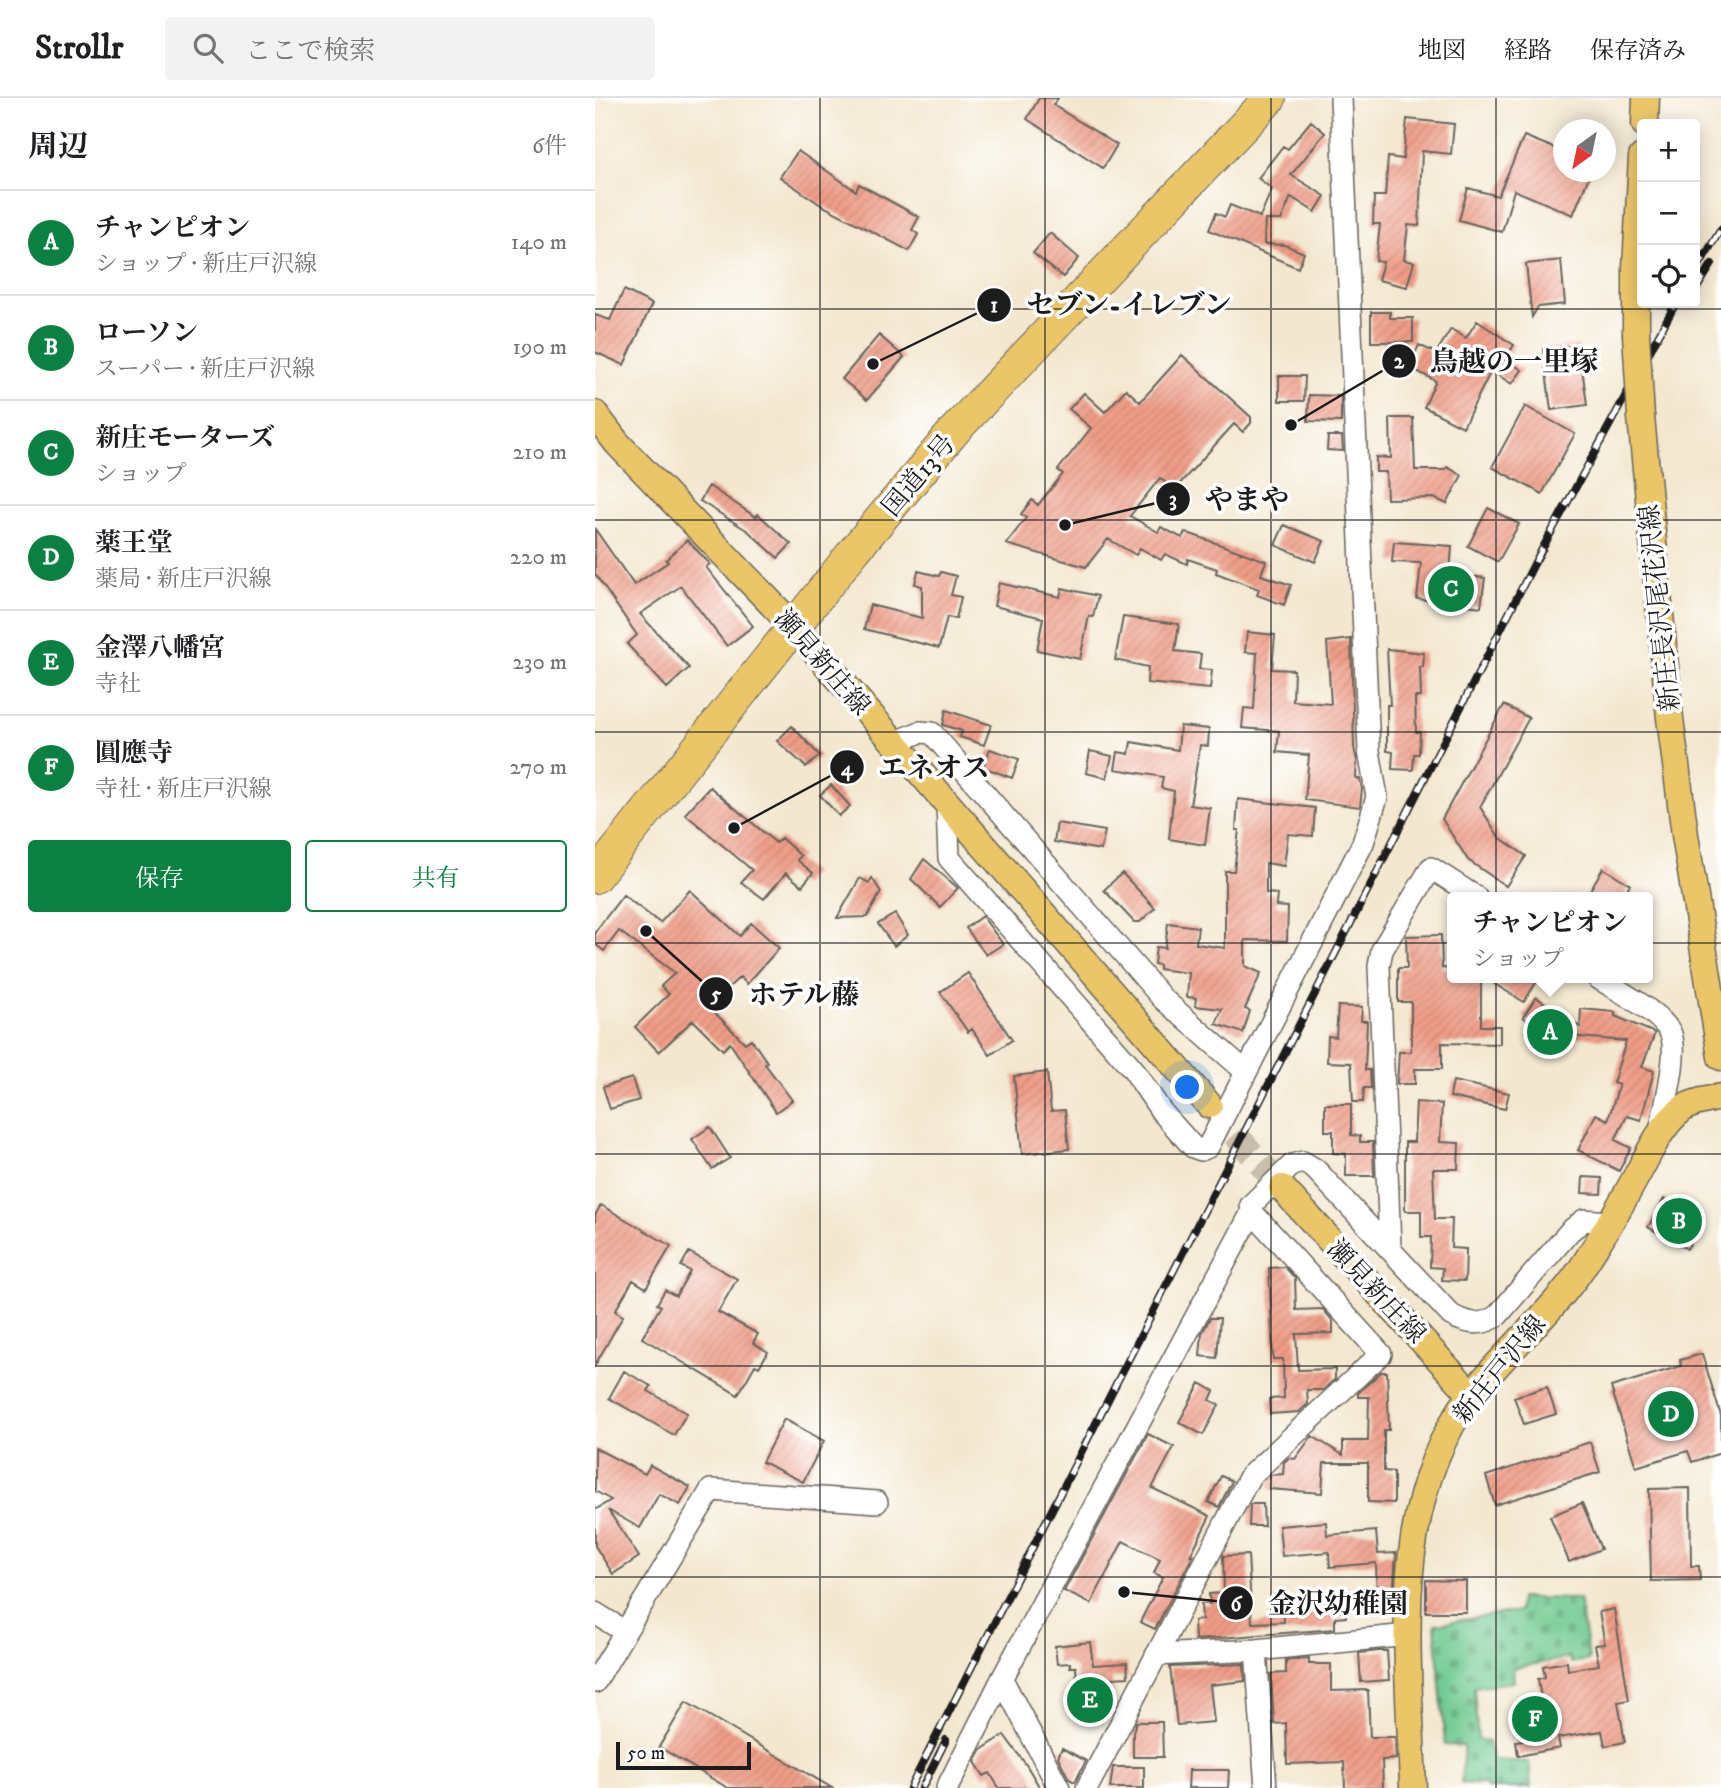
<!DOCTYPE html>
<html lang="ja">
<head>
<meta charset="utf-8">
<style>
	:root { --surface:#fff; --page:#f2f2f2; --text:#202124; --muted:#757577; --line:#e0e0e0; --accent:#0b8043 }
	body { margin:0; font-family:"IM FELL DW Pica","Noto Serif JP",serif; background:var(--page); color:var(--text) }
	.controls { position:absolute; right:21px; top:21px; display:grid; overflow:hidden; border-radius:7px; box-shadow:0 4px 18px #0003 }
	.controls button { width:63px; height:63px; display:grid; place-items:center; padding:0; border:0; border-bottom:2px solid var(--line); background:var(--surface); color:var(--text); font:35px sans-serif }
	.compass { position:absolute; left:958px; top:21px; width:63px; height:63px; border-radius:50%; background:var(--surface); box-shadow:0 4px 18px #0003; rotate:213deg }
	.scale { position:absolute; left:21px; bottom:18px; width:135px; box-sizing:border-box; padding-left:7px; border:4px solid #1c1c1c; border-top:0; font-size:19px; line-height:24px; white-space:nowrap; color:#1c1c1c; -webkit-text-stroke:5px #fff; paint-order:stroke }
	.you { position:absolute; left:593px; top:990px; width:24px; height:24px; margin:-18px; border:5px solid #fff; border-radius:50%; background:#1a73e8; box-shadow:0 0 0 10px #1a73e833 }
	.badge { display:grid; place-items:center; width:46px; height:46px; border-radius:50%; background:var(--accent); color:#fff; font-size:23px; font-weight:700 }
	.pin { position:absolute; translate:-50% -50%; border:4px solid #fff; box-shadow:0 2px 7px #0006 }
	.popup { position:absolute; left:852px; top:794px; width:206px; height:91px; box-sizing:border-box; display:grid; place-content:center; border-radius:7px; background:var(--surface); filter:drop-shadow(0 2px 5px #0005); font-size:23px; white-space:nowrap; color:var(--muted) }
	.popup b { font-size:26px; color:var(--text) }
	.popup::after { content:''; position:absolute; left:50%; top:100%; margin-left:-14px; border:14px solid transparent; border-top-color:var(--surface) }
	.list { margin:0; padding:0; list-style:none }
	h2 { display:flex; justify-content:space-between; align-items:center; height:91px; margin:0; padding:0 28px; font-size:30px }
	h2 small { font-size:23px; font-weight:400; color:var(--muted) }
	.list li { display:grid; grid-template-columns:46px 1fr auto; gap:21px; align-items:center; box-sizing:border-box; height:105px; padding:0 28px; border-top:2px solid var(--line) }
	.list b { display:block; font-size:26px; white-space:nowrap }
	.list p { margin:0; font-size:23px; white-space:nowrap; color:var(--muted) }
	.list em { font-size:23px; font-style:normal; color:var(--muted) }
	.actions { display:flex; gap:14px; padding:21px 28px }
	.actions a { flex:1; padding:16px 0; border:2px solid var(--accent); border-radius:7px; text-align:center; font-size:24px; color:var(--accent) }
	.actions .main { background:var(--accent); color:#fff }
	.icon { flex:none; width:38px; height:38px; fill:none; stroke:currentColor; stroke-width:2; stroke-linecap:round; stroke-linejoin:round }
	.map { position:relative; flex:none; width:1126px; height:1690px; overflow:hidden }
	header { display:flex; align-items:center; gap:42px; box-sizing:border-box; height:98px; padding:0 35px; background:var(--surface); border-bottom:2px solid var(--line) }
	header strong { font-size:33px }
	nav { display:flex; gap:38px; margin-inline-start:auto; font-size:24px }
	.search { width:490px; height:63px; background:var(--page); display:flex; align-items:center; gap:18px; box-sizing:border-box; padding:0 24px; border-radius:7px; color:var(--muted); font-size:26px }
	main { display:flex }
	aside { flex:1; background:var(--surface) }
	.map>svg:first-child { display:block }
	.cemetery { fill:url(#cemetery-stones); stroke:#467256; stroke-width:2 }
	.building { fill:url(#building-hatch) }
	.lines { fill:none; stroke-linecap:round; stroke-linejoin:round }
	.major-tunnel { stroke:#c8beab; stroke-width:26; stroke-dasharray:26 13; stroke-linecap:butt }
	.minor-casing { stroke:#67635b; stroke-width:24 }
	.major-casing { stroke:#67635b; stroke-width:29 }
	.highway-casing { stroke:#67635b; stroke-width:34 }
	.minor { stroke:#fff; stroke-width:21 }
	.major { stroke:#ebc669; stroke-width:26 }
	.highway { stroke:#ebc669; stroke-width:32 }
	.rail-casing { stroke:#1c1c1c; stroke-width:8 }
	.rail { stroke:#fff; stroke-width:5; stroke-dasharray:16; stroke-linecap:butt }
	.major-bridge-casing { stroke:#67635b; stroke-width:29; stroke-linecap:butt }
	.major-bridge { stroke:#ebc669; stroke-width:26 }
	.grid { fill:none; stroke:#1c1c1c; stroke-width:2; stroke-opacity:0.55 }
	.labels { text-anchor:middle; stroke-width:7; stroke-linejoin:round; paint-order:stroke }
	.street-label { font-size:26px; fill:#1c1c1c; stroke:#fff }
	.leader { fill:none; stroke:#1c1c1c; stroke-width:2.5 }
	.callout-dot { fill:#1c1c1c; stroke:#fff; stroke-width:2.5 }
	.mark-label { font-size:21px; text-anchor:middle; font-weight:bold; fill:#fff }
	.callout-label { font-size:28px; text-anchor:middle; font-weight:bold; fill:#1c1c1c; stroke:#fff; stroke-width:7; stroke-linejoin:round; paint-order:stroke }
</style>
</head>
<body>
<header>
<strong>Strollr</strong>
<div class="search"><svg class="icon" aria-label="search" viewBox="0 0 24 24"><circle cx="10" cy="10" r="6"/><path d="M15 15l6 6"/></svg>ここで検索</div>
<nav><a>地図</a><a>経路</a><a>保存済み</a></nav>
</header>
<main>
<aside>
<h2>周辺<small>6件</small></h2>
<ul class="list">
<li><span class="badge">A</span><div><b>チャンピオン</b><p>ショップ · 新庄戸沢線</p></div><em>140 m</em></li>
<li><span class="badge">B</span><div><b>ローソン</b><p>スーパー · 新庄戸沢線</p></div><em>190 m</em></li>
<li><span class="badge">C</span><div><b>新庄モーターズ</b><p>ショップ</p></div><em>210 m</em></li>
<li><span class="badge">D</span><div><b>薬王堂</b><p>薬局 · 新庄戸沢線</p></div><em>220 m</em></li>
<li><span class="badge">E</span><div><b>金澤八幡宮</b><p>寺社</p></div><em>230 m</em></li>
<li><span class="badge">F</span><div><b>圓應寺</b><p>寺社 · 新庄戸沢線</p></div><em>270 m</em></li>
</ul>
<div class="actions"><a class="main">保存</a><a>共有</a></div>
</aside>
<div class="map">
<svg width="1126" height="1690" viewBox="0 0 1126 1690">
	<defs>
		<pattern id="cemetery-stones" width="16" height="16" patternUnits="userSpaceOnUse" patternTransform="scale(1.75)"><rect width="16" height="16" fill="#6fc990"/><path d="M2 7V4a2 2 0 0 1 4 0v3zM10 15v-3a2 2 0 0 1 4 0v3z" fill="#60ac7c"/></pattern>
		<pattern id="building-hatch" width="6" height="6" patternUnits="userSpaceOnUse" patternTransform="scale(1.75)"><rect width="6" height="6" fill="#ef9d88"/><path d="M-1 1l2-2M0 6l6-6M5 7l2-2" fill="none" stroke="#cc8775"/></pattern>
	</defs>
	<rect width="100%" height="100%" fill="#fff"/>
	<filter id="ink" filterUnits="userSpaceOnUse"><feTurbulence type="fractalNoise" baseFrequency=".0143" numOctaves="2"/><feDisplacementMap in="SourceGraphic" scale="14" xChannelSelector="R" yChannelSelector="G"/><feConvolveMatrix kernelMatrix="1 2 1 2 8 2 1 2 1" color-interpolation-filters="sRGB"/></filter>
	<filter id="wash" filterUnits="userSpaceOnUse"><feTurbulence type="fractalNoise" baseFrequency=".00686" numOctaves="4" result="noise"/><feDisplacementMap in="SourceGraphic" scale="28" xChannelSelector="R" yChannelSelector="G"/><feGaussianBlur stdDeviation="1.57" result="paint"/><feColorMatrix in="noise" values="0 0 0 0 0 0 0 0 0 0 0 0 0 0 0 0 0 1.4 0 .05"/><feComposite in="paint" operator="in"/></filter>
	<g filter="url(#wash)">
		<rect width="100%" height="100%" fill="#f3e7cf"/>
		<path class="cemetery" d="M925,1500l59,1 10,61 -18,3 -2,-5 -56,10 1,14 -40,5 4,53h9l6,20 36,2 2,26h-45l-1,-4 -24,-1 3,-37 -19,-1 -10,-121 84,-13z"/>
		<g id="blocks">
			<path class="building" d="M444,0h19l-5,7 64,40 -14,23 -76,-49z
				M812,21l47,5 -3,30 -29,-3 -3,75 -11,-1 -4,35 10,2 -7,25 -29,-7 5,-18 -7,-1 4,-37h-7l1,-28h11l3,-39 15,2z
				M716,23l14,12 -34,42 34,21 -10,16 -24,-15 -10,23h-16l-1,24 21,1 19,8 -6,15 -89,-38 7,-17 9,4 5,-12 30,12 12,-28 -14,-11 25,-32 5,3z
				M929,38l40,16v20h27l-18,43 -59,-25 -12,42 -43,-12 9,-32 30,8z
				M203,53l58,40 3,-7 60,33 -7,13 6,4 -9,17 -88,-46 -41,-28z
				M455,135l29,25 -16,19 -30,-24z
				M966,162l4,44 -27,3 -6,10 -6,-53z
				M29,192l28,14 -28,61 -29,-13v-37l15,5z
				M776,214h19v6h23v24h-42z
				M882,223l37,24 -9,14 17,11 -10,14 -21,-13 -28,56 -39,-20 12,-26 -27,-14 10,-22 17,8 15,-24 15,9z
				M284,237l25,22 -37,43 -25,-21z
				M984,247l8,60 -36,5 -8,-61z
				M587,257l69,62v6l-8,9 -9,-8 -60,66 -14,-12 -30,38 28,16 3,-5 21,11 3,-6 81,29 -5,14 30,10 -7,20 -27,-10 2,-6 -43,-16 1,-4 -29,-10 -1,5 -22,-10 -4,6 -21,-12 -4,7 -28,-16 -22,28 -80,-23 20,-26 -5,-4 11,-14 6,5 25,-31 -5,-4 33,-42 -22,-19 15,-16 21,19 21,-23 14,13z
				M684,278h26l-1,25h-25z
				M714,297l32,1v26l-33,-1z
				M930,308l50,28 -33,60 -50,-27z
				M795,320h23l2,52h30l2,-3 15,8 -15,29 -13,-6 -47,1 -1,-27h-10v-15l15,1z
				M733,338h14l1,15 -16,-1z
				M114,388l47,31 2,-3 33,30 -13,14 -30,-27 -48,-30z
				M893,410l31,16 -21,38 -30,-16z
				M689,427l40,16 -9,21 -40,-17z
				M0,431l39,56 34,-23 -2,-2 21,-20 23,24 -4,3 47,59 -26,20 -46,-60 -41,28 49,54 -22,20 -40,-44 10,-9 -42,-61z
				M799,444l58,4 -2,28 35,4 -4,29 -64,-8 4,-36 -29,-1z
				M323,473l21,5 2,-4 15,4 -5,19 10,2 -5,22 -9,-2 -8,31 -75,-19 6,-24 52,13v-32l-7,-2z
				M404,485l61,14 2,-9 36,8 -5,21 -4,-1 -9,43 -43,-9 6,-32 -49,-12z
				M528,519l56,7 -4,27 26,3 -2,15 13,1 -2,19 -63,-6 1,-16 -33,-7z
				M652,534l28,3 -3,34 22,1 -1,31 38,3 -4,-62 24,-3 3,108 3,14 -1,17 4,1 2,10 -2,18 -55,-7 4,-45 -32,-3 2,-21 -37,-3 2,-20 10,1 3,-56 -12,-1z
				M792,551l37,4 -1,14h-3l1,30h-6l1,35h4l-1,22h-5l-1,16 -21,-1 1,-17 -6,-1v-46h3z
				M909,607l25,13 -49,89 19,30 27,19 -20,30 -38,-26 -26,-41z
				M351,612l45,15 -7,20 -24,-8 2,-6 -19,-6z
				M197,628l28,30 -14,11 -29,-26z
				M585,628l29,3 -1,17 -8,-1 -10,60 20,3 -5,37 -36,-6 5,-48 -13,-3 2,-11 -48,-8 3,-17 11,2 2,-12 47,8z
				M395,651l29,10 -7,19 -29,-11z
				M495,653l22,5 -5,22 -21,-5z
				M236,687l19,21 -11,10 -19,-21z
				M115,689l66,56 5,-5 20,18 -4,4 16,13 -11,13 -16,-13 -22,26 -23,-17 11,-12 -67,-56z
				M643,701l77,9 -2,28 -25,-2 -4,32 -18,-3v30l11,1 -1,12 12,1 -1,34 -42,-1v26l16,7 -16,36 5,2 -7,22 -27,-9 6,-15 -27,-3 1,-8 -9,-1 2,-24 -30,-4v-4l-5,-1 2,-17 9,1 3,-25 30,4 -2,17 29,4v-77h9l5,-41h-3z
				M462,725l48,8 -4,19 -47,-8z
				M329,761l34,29 -18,19 -29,-28z
				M1008,770l27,16 -7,13h-37z
				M527,775l33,35 -15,14h-6l-30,-32z
				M265,780l9,5 3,-5 9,14 -14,25 -30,1z
				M95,792l50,46 11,-13 28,25 -32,36 -7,-7 -32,29 37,37 6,-4 16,23 -2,2 27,36 -16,12 -46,-69 -7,7 -30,-30 -34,32 -24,-25 34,-33 -8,-8 14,-13 -56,-42 -15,20 -9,-7v-12l28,-37 37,28z
				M300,816l13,21 -14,11 -16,-22z
				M387,818l21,28 -17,11 -20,-27z
				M846,837l1,33 10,1v9h29v48h19v18l-58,-1v26h-27v15h-18l2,-32h12v-50h-13v-34h9l-1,-32z
				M373,875l44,67 -22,15 -18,-26 -4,3 -28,-40z
				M890,880h54l-15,24z
				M941,899l44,30 1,-18 34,3v4l40,17 -13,34 12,4 -13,49 -14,-4 -12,24 16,8 -12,23 -41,-21 18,-36 12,6 11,-35 -6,-2 13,-42 -58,-5 -5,8 -40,-27z
				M743,908l24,1 -1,14h6l-2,49h5l1,18h-7l-1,14h-10l-2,-39 -24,-1 1,-26 8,1z
				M452,974l4,39 14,-1 4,39 -47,5 -8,-78z
				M37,980l7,22 -29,9 -7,-22z
				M858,983l56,12 -4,16 -55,-12z
				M821,1004l26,2 -2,38 19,1 -1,26h-25l2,50h17l-1,29 15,1 -1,32 -23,-1 1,-12 -13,-1 1,-30h-10v-26h-16v-69h9z
				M730,1006h26v31l9,1v6h13l1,34h-28v-22l-13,-1v-22h-8z
				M115,1029l20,31 -18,11 -20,-30z
				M988,1079l19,1 -1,16 -19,-1z
				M1069,1101l39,22 -16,28 -39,-22z
				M6,1107l70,41 -25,42 -13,-8 -18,31 8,5 -28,49v-150z
				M94,1154l48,27 -19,33 40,22 -5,9 15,9 -9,15 -4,-2 -17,30 -96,-57 19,-32 -4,-2 8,-14 11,6 14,-25 -9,-5z
				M690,1169l10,11 1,32 27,-1 10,12v12l-37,1 2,36 37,-1v10l-12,11h-16l1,14 -9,8 -29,2 -1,-15 15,-1 -1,-39h-10l-4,-91z
				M615,1220h10l-3,40 -17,-2 2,-23z
				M1107,1256l19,62v37l-29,9 -4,-11 -52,16 -25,-80 70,-21 -1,-6z
				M29,1273l27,15 -3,5 39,22 -13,22 -65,-37z
				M786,1274h6l2,58h-5v41l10,1v31l-26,-1v-39h-44l-2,30 -53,-4 1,-14 13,-1 1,-12 5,-4 6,1 17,-23 31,19v-14h25l1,-44h-11v-4z
				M605,1285l14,8 -4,9 9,5 -16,30 -24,-13z
				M952,1289l9,27 -32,10 -10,-27z
				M189,1321l40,22 -21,41 -41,-20z
				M553,1336l26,13 -22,41 58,28 -20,40h3l-38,73 -15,-7 23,-45 -9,-4 6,-14 -37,-18 -32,63 -27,-13z
				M995,1344l10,30 -105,33 -9,-29z
				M0,1350l50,26 5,-9 40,22 -10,18 -21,-11 -19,34 -32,-18 31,47 -26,17 -18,-28v-36l16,-10 -16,-9z
				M626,1378l11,5 -13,26 -11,-5z
				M1095,1390l1,78h8l1,14 -49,1 -2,-92z
				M987,1405l19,46 -32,13 -19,-46z
				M655,1406h13l1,22h-15z
				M731,1424l1,13 49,-4 2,23 18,-1 -3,45h-16l-1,-35 -46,4 -1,-15 -47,4 -3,-30z
				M653,1457l4,68 32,-1 -1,-16 62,-4 1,15 -11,1v11l-140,11 -1,-19 8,-1 -1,-16h9l-1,-10 15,-1 -1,-37z
				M831,1482l40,1v31h-40z
				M1019,1511l15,91 -11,2 7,40 -20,4 -3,-15 -44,7 2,10 -42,8 -2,-15 25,-4 -4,-24 6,-1 -5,-33 7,-2 -2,-11 24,-4 1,8 31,-5 -4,-20 10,-1 -6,-32z
				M495,1544l3,23 34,-2 1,14 -16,1 1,16 -27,2 -1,-14 -8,1 -1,-16h-6v-4l-13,1 -2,-18z
				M784,1553h8l2,29 -28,2 -2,-29z
				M714,1560v6h22v27l37,-1 2,47h25l1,22 -14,1 1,28h-38l-1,-26 -57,2 -1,-41 -12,1 -3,-50 15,-1v-13z
				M649,1566l1,17 -35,4 4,37 -37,3 -7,-58z
				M91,1604l146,86h-104l-69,-41z
				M541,1624h26l1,35h-30v-25z
				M409,1637l23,31 13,22h-41l-9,-15 -6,3 -9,-14 6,-12z
				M467,1650l24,13 -11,21 -6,-3 -11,-22z
				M518,1669h31v21h-34z
				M594,1672h40l-1,18h-40z"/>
		</g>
	</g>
	<g filter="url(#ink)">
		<use href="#blocks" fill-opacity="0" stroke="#67635b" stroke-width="2"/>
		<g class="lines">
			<path class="major-tunnel" d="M614,1007l73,83"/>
			<defs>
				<path id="minor" d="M299,645l26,-11 12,1 231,266 82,72
					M352,707l2,53 184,211 28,42 32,36 8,3 7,-3 155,-304 14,-46 -8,-46 -28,-653
					M1003,880c19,12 64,35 73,56 8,21 -7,74 -11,98
					M795,1149l-11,-281 3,-16 49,-82 45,29
					M0,1515l29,18
					M661,1552l10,138
					M561,1557l100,-5 152,-15
					M407,1581l57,109
					M0,1584l116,-192 166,12
					M352,1690l55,-109 250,-467 -1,-7 41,-40 11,-3 12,7 136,146c16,9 31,12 47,0l72,-84 14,-11 26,2
					M492,1690l163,-312 131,-122 -129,-142"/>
				<path id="major" d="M1050,26l1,-26
					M1041,236v-66l6,-111
					M0,316l22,29 178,185 414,477
					M1046,319l29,301 15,117 36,222
					M687,1090l190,207
					M818,1690c-4,-130 -26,-284 59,-394 37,-47 86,-86 117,-137 17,-27 33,-54 48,-82 13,-23 23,-48 44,-65 9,-8 28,-10 40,-13"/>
				<path id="highway" d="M0,779l259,-326 101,-121 315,-332"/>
			</defs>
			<use href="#minor" class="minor-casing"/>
			<use href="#major" class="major-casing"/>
			<use href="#highway" class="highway-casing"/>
			<use href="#minor" class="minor"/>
			<use href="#major" class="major"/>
			<use href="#highway" class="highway"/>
			<defs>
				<path id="rail" d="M1100,174l26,-43
					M1100,193l17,-27
					M315,1690l624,-1224 142,-261
					M327,1690l24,-48"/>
			</defs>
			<use href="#rail" class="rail-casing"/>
			<use href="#rail" class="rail"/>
			<defs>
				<path id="major-bridge" d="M1041,236l5,83"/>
			</defs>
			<use href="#major-bridge" class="major-bridge-casing"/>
			<use href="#major-bridge" class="major-bridge"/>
		</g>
	</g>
	<path class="grid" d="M225,0v1690M450,0v1690M676,0v1690M901,0v1690M0,211h1126M0,422h1126M0,634h1126M0,845h1126M0,1056h1126M0,1268h1126M0,1479h1126"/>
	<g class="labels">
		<g class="street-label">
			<text transform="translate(323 377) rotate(-50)" y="9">国道13号</text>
			<text transform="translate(1064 510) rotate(-96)" y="9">新庄長沢尾花沢線</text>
			<text transform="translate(228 564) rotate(49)" y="9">瀬見新庄線</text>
			<text transform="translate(782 1193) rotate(47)" y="9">瀬見新庄線</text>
			<text transform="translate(904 1271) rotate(-51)" y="9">新庄戸沢線</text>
		</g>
	</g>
	<path class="leader" d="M278 266L399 207M696 327L804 263M470 427L578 401M139 730L252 669M51 833L121 896M529 1494L641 1505"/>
	<g class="callout-dot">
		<circle cx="278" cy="266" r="7"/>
		<circle cx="696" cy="327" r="7"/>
		<circle cx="470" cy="427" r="7"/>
		<circle cx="139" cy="730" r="7"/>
		<circle cx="51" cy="833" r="7"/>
		<circle cx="529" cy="1494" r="7"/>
		<circle cx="399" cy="207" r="18"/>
		<circle cx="804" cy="263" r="18"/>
		<circle cx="578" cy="401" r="18"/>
		<circle cx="252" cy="669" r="18"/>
		<circle cx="121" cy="896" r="18"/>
		<circle cx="641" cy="1505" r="18"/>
	</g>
	<g class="mark-label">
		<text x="399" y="214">1</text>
		<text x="804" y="270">2</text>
		<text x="578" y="408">3</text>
		<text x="252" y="677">4</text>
		<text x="121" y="903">5</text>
		<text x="641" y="1513">6</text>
	</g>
	<g class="callout-label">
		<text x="534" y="216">セブン-イレブン</text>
		<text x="919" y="273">鳥越の一里塚</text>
		<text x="652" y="411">やまや</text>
		<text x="339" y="679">エネオス</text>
		<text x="209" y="906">ホテル藤</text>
		<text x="743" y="1515">金沢幼稚園</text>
	</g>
</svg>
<div class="controls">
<button>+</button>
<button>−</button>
<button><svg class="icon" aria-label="locate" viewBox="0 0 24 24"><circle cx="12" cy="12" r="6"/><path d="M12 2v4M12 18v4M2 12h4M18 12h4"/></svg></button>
</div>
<svg class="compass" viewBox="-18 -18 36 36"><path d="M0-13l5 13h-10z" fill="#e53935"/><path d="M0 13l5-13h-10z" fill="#757577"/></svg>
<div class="scale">50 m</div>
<div class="you"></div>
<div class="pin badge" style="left:955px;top:934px">A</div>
<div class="popup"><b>チャンピオン</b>ショップ</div>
<div class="pin badge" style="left:1084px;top:1123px">B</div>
<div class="pin badge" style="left:856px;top:491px">C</div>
<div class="pin badge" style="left:1076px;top:1316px">D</div>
<div class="pin badge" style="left:495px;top:1602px">E</div>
<div class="pin badge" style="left:940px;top:1621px">F</div>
</div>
</main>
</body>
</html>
